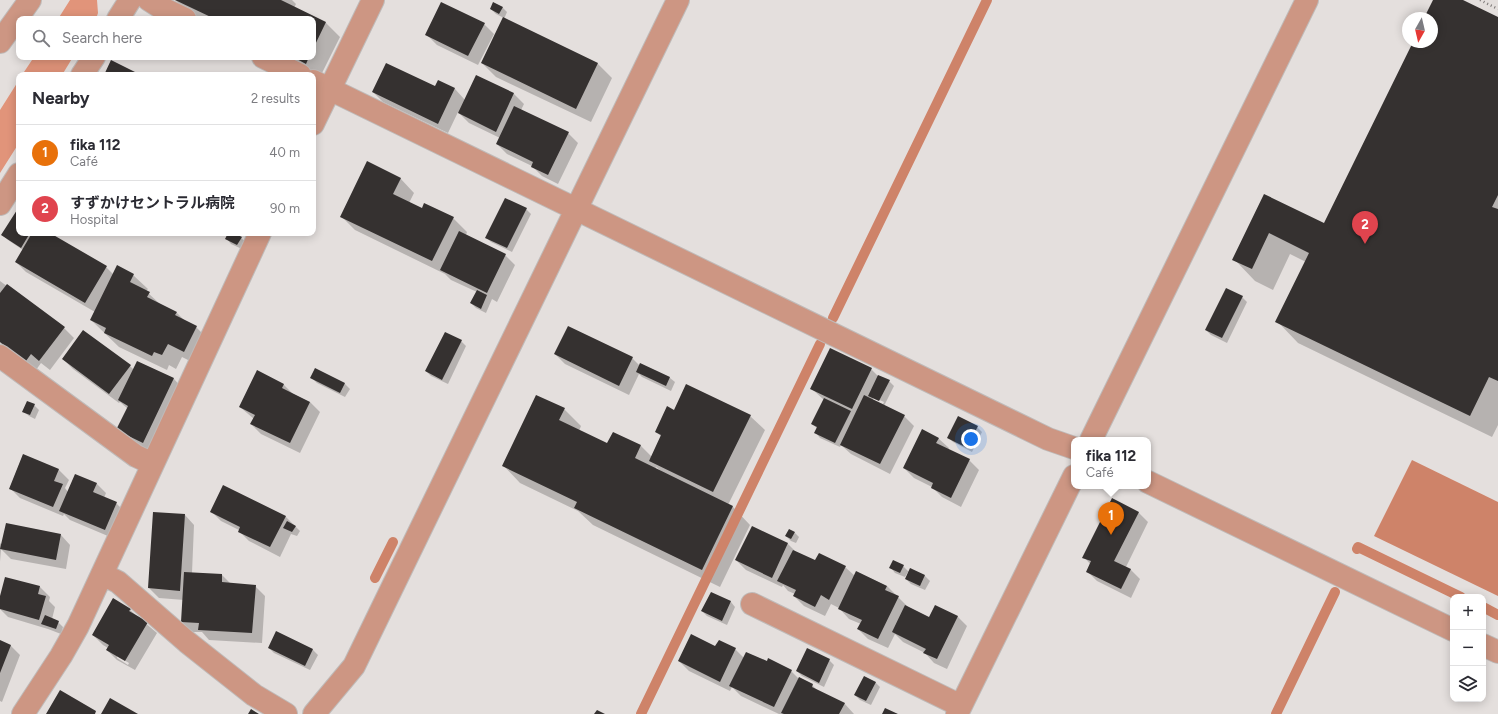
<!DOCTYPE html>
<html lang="en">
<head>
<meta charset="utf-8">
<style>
	:root { --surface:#fff; --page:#f7f7f7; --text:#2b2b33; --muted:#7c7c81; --line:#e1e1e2; --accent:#1d6964 }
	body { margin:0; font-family:Figtree,"Noto Sans JP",sans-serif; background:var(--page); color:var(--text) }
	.controls { position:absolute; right:12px; bottom:12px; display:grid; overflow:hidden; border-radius:8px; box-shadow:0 2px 10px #0003 }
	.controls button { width:36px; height:36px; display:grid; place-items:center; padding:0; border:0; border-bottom:1px solid var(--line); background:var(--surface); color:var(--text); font:20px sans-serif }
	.compass { position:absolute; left:1402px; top:12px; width:36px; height:36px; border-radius:50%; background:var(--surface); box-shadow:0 2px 10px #0003; rotate:188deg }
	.you { position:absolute; left:971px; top:439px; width:14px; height:14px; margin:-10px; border:3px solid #fff; border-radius:50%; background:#1a73e8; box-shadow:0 0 0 6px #1a73e833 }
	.badge { display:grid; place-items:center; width:26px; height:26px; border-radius:50%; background:var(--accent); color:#fff; font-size:13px; font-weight:700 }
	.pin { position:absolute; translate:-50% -33px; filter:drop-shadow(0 1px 2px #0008) }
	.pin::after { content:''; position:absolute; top:21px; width:14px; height:12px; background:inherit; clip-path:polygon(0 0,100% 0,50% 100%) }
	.popup { position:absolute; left:1071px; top:437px; width:80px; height:52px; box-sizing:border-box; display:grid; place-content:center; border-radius:8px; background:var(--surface); filter:drop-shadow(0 1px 3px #0005); font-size:13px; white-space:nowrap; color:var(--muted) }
	.popup b { font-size:15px; color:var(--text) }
	.popup::after { content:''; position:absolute; left:50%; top:100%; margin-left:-8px; border:8px solid transparent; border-top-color:var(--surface) }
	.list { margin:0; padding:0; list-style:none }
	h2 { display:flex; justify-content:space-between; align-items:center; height:52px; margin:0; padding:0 16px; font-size:17px }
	h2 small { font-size:13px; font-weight:400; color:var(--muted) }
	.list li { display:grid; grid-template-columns:26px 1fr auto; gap:12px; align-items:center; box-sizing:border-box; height:56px; padding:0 16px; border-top:1px solid var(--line) }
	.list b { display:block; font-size:15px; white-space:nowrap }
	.list p { margin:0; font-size:13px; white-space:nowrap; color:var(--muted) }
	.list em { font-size:13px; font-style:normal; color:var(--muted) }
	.icon { flex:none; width:22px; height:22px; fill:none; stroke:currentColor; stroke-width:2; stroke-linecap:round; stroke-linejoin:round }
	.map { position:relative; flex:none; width:1498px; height:714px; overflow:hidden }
	.search { position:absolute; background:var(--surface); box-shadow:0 2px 10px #0003; left:16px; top:16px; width:300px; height:44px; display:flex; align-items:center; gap:10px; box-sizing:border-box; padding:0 14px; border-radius:8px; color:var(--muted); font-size:15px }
	.panel { position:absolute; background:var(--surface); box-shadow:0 2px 10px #0003; left:16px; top:72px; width:300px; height:164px; border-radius:8px }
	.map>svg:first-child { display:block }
	.forest { fill:#e1947a }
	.water { fill:#ce8369 }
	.shadow { fill:#0003; fill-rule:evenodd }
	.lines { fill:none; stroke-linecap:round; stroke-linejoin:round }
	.stream { stroke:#ce8369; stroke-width:10 }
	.building { fill:#353130 }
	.minor-casing { stroke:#bfbab8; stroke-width:24 }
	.path { stroke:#797574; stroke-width:2.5; stroke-dasharray:1 3; stroke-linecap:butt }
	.minor { stroke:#cd9683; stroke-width:22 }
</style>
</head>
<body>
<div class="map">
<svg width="1498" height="714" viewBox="0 0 1498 714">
	<rect width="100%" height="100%" fill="#e4dfdd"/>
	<path class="forest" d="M70,0h27l1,13 -2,6h-38z
		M34,57h39l-11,18h-40z
		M19,80v63l-19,30v-63z"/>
	<path class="water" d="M1412,460l86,42v94l-124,-60z"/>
	<path class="shadow" d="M175,0h117l4,4 -2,4 32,15 14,14 -20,40 -41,-20h34v-38h-112l-12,-6z
		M1434,0h27l37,18v407l-6,12 -194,-94 -21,-22 29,-59 -16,-8 -17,36 -18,-9 -21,-22 31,-63 59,29 90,-183h18v-24h-6z
		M502,7l5,5 -3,7 94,45 14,14 -21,44 -95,-45 -14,-14 22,-45 -8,-4 -5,-5z
		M484,24l10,10 -16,31 -41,-20 -10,-10z
		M477,76l37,18 10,10 -3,6 47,23 10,10 -20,41 -16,-8 -10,-10 -25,-12 -10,-10 3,-6 -31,-15 -11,-11 -10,21 -65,-31 -10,-10 62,-4 3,-7 17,8 10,11z
		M400,178l14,15 -5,10 13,6 31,9 14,14 -1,3 39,20 10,10 -18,37 -5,-3 -6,14 -10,-5 -5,-5 6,-11 -26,-12 -6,-6 -90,-44 -14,-14z
		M526,209l5,5 -19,38 -21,-10 -5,-5z
		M19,212v21h29l58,34 7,7 20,1 15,14 -2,2 16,15 15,7 8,8 11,6 14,14 -12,24 -16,-8 -6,12 -7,-4 -2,5 -48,-23 -28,-27 4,-8 -69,-40 -10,-10 7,-12 -15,-10 -5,-5z
		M229,233l12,5 5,4 -4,7 -11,-5 -4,-5z
		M0,281l64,47 10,10 -24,32 -9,-7 -5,7 -36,-27z
		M1242,297l5,5 -20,41 -16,-8 -5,-5z
		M461,341l5,5 -18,38 -17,-8 -5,-5z
		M555,354l77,4 8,8 1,-2 29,14 5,4 -4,9 -29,-14 -3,-3 -10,21 -64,-31z
		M63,359l67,7 4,4 4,-8 36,17 9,10 -30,63 -26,-12 -10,-10 11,-21 -8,-7 -1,1 -46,-34z
		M871,369l7,7 11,5 5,5 -10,20 20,10 10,10 -24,48 -39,-20 -10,-9 -1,2 -20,-9 -4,-5 2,-4 -6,-5 12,-24 -12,-11zM873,397l11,5 -1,2 -10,-4z
		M315,370l30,14 5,5 -5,8 -28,-14 -5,-5z
		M257,372l27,13 9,9 17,8 10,10 -20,41 -39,-19 -10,-10 3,-5 -14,-12z
		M34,405l5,5 -4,9 -6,-3 -5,-4z
		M564,409l17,17 -2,5 29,14 5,-12 28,13 11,11 10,-20 -6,-5 18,-21 76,5 15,14 -37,75 5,2 17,18 -30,62 -127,-62 -15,-14 -58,-28 -17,-18zM656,467l6,5 -7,-2z
		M977,427l5,5 -10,20 -19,-10 -4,-4z
		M922,431l17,8 10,9 -1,2 21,10 10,10 -18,37 -19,-10 -10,-10 -18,-9 -10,-10z
		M23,455l36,15 10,10 -4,8 3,4 28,-9 10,10 -2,5 12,5 10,10 -11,26 -45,-19 -6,-6 -1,2 -43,-18 -10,-10z
		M211,511l74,5 15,15 -3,5 -6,-2 -11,23 -31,-16 -10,-10v-1l-18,-9z
		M1138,512l10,10 -22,45 5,3 9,9 -9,19 -34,-17 -10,-10 3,-7 -6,-7z
		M185,515l9,10 -2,48 30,2 9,9 24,2 10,10 -3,47 -53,-3 -7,-8h-10l-10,-10 2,-22 -25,-2 -10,-10z
		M752,527l36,17 8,8 20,10 29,5 10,9 2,-4 30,14 21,21 22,11 27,-2 10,10 -20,43 -13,-6 -9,-10 -22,-11 -8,-8 -7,14 -20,-9 -10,-10 3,-5 -12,-5 -10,-11 -8,-4 -6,12 -21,-10 -10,-10 1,-2 -7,-3 -5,-6 -1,2 -36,-17 -10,-10z
		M795,533l4,4 -3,6 -5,-2 -5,-5z
		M61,535l9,10 -4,24 -55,-10 -10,-10 -1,13v-19l2,2z
		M894,561l9,5 6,6 2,-3 14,7 5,5 -5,9 -14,-6 -5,-5 3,-7h-1l-3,5 -10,-4 -4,-5z
		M6,578l34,9 10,10 -1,4 6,6 -3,12 6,3 5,5 -2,7 -13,-5 -40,-12 -8,-8v-10z
		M731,602l4,5 -8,18 -20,-9 -5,-5z
		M130,610l27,23 -22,37 -18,-10 -10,-10 1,-2 -5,-3 -10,-10zM117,656l12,7 -1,2 -11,-7z
		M277,632l36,18 5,5 -8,15 -36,-17 -5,-5z
		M719,641l16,8 9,9 24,5 23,8 8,8 13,6 6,6 26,12 10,11h-75l-38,-18 -9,-9 -2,4 -41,-20 -10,-10 37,-14z
		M0,642l11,4 9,9 -18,47 -2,-1z
		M829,660l5,5 -10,22 -22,-11 -5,-5z
		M875,682l5,5 -9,18 -11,-5 -5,-5z"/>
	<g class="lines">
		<path class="stream" d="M833,318l154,-318
			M1357,549l1,-2 103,50
			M375,578l18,-36
			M1483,607l15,8
			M641,714l179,-370
			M1276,714l59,-122"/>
	</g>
	<path class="building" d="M175,0h106l45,22 -13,27v-30h-98z
		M1433,0h30l35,17v178l-6,12 6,2v172l-9,-4 -19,39 -195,-94 34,-69 -40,-20 -17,36 -20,-9 32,-66 60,29 89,-181h19v-24h-8z
		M441,2l44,21 -17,33 -43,-21z
		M493,2l10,5 -4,7 -9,-5z
		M503,17l95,46 -22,46 -95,-46z
		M293,57h16l-3,7z
		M111,60l30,15h-37z
		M386,63l49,23 3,-6 17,8 -17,36 -66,-32z
		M476,75l38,18 -18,39 -38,-19z
		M514,106l55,26 -21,43 -17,-8 2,-5 -37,-18z
		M367,161l34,17 -8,16 29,14 2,-5 30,14 -22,44 -92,-44z
		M505,198l22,10 -20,40 -22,-10z
		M17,210l2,1v22h11l-9,15 -20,-13z
		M459,231l47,23 -19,39 -47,-23z
		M32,233h18l57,33 -22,37 -70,-41z
		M228,233h6l8,4 -5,8 -12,-6z
		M117,265l17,9 -4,8 20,10 -3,5 30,15 -2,3 22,11 -13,26 -16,-8 -6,11 -8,-3 -2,4 -48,-23 2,-5 -16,-8z
		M7,284l58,43 -26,34 -8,-7 -5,7 -26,-19v-49z
		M1226,288l17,8 -21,42 -17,-8z
		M477,290l10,5 -6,14 -11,-6z
		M568,326l65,31 -14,29 -65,-32z
		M83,330l48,35 -22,29 -47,-35z
		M445,332l17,8 -20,40 -17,-9z
		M830,348l42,20 -20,41 -42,-20z
		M137,361l37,17 -31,65 -27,-13 12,-24 -10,-6z
		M640,363l30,14 -4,9 -30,-14z
		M315,368l30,15 -5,10 -30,-15z
		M257,370l27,14 -2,4 28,14 -20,41 -40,-19 5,-9 -16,-8z
		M878,375l12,5 -11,21 -11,-5z
		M686,384l65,31 -38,77 -64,-31 12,-26 -6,-3 12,-26 7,4z
		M536,395l29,13 -6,12 48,23 6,-11 28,13 -6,13 98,48 -31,64 -128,-62 3,-6 -75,-36z
		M864,395l41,20 -25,49 -40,-19z
		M824,398l27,13 -16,32 -21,-10 3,-6 -6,-3z
		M27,401l8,3 -5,11 -8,-3z
		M958,416l20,10 -11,22 -20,-10z
		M922,429l17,9 -3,5 34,16 -19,39 -20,-10 2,-5 -30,-15z
		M23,454l36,15 -5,12 9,3 -10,23 -44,-18z
		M75,474l22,9 -4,9 24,10 -12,28 -46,-19z
		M223,485l63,31 -16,31 -32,-15 2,-5 -30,-15z
		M1112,498l27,14 -25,49 17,8 -10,20 -35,-17 5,-11 -9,-3z
		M153,512l32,2 -5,77 -32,-3z
		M287,521l9,5 -4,6 -9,-4z
		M6,523l55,11 -5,26 -56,-11z
		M752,526l36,17 -16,35 -37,-18z
		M789,529l6,3 -4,7 -6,-3z
		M793,550l22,10 4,-7 27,13 -17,34 -8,-5 -6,12 -22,-11 3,-6 -19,-9z
		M893,560l11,5 -4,8 -11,-5z
		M910,568l15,7 -5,11 -15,-7z
		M856,571l31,15 -2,4 14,6 -21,43 -21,-10 5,-9 -24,-11z
		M184,572l38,2v8l34,3 -4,48 -54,-3 1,-7 -18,-1z
		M5,577l35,9 -2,8 8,2 -7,24 -39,-11v-13z
		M711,592l20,9 -9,20 -21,-10z
		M113,598l18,11 -2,2 19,11 -23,39 -19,-11 3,-5 -17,-10z
		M905,605l24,12 6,-12 23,11 -21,43 -14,-6 3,-4 -34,-17z
		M45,615l14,6 -3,8 -15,-5z
		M276,631l37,18 -8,17 -37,-18z
		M691,634l24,12 4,-6 17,8 -16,34 -42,-21z
		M0,640l11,5 -11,28z
		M807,648l23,11 -11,24 -23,-12z
		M746,652l21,9 1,-3 24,12 -18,37 -45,-21z
		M864,676l12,6 -10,19 -12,-6z
		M799,677l14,7 -1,3 33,16 -6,11h-55l-3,-1z
		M60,690l36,21 -1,3h-49z
		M110,698l28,16h-37z
		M885,708l13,6h-16z
		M251,709l8,5h-11z
		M597,710l8,4h-11z"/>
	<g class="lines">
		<defs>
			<path id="minor" d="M149,0l11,7 25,12
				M118,19l12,-19
				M0,42l30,-42
				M263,57l37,18
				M82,75l12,-18
				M313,81l735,358 26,9
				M313,124l60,-124
				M0,204l19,-30
				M0,356l136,100 17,8
				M1091,440l216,-440
				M1148,482l305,148
				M102,574l16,8 69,60 67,53 32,19
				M752,604l209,102
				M1483,645l15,7
				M23,714l38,-58 17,-30 182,-393
				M314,714l40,-48 324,-666
				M957,714l117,-238"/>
		</defs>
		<use href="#minor" class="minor-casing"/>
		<path class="path" d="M1480,0l18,9"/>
		<use href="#minor" class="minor"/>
	</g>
</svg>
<div class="controls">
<button>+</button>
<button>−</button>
<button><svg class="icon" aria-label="layers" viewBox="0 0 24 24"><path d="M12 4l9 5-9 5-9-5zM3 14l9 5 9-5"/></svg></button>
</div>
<svg class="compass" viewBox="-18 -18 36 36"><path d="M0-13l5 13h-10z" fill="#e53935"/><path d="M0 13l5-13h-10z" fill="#7c7c81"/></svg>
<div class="you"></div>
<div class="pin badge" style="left:1111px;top:535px;background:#e8710a">1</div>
<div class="popup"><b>fika 112</b>Café</div>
<div class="pin badge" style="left:1365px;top:244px;background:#e0444e">2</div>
<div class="search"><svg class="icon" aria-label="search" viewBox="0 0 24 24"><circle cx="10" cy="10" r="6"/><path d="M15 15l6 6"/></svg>Search here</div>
<section class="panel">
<h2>Nearby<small>2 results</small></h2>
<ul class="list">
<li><span class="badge" style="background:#e8710a">1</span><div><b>fika 112</b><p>Café</p></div><em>40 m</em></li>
<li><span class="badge" style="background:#e0444e">2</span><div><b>すずかけセントラル病院</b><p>Hospital</p></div><em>90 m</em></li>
</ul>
</section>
</div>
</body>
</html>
